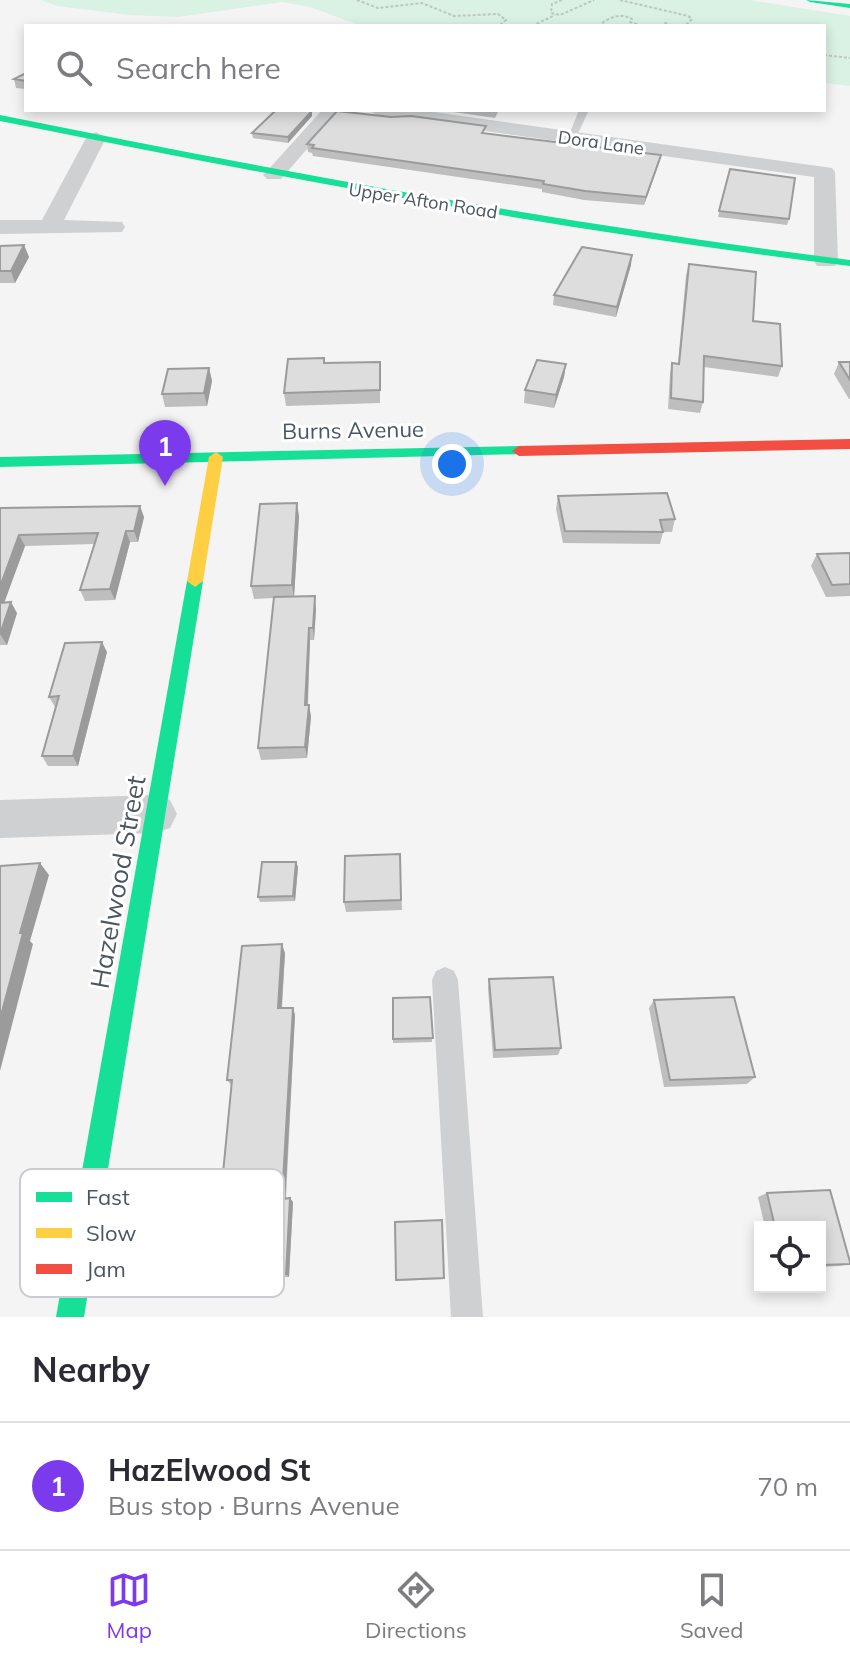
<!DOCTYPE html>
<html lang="en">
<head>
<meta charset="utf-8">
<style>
	:root { --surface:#fff; --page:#f7f7f7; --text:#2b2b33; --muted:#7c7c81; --line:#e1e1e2; --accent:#7c3aed }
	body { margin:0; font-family:Mulish,sans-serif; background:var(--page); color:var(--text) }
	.controls { position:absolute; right:24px; bottom:24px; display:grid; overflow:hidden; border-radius:0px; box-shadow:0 4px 12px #0003 }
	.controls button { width:72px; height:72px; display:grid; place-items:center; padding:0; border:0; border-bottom:2px solid var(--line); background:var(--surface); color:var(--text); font:40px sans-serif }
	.you { position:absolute; left:452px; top:464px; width:28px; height:28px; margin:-20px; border:6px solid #fff; border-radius:50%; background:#1a73e8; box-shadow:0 0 0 12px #1a73e833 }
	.badge { display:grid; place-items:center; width:52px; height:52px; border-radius:50%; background:var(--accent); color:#fff; font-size:26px; font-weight:700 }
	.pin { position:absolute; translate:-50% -66px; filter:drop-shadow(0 2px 4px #0008) }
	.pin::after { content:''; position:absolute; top:42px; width:28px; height:24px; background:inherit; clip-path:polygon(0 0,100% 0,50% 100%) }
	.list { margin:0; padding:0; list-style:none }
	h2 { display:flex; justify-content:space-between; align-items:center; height:104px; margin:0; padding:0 32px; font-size:34px }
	h2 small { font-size:26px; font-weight:400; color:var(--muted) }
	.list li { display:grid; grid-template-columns:52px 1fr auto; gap:24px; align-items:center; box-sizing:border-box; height:128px; padding:0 32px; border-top:2px solid var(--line) }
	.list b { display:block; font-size:30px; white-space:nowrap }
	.list p { margin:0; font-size:26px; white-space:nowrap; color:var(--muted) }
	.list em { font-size:26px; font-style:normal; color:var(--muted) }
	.icon { flex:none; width:44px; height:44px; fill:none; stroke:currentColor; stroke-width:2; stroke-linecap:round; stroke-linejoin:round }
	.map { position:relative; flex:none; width:850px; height:1317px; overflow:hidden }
	.search { position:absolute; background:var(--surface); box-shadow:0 4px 12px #0003; left:24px; right:24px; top:24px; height:88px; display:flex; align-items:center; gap:20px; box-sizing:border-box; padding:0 28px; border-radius:0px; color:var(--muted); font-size:30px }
	.sheet { height:232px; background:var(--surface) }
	nav { display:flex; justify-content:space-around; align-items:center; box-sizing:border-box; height:112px; border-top:2px solid var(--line); background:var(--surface); font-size:22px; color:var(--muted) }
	nav a { display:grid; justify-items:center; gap:4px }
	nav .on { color:var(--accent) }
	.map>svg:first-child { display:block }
	.green { fill:#d9f2e3 }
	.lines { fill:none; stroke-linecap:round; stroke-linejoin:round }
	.path { stroke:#bcc7c4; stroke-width:2; stroke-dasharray:3 2; stroke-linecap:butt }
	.lane { fill:#ced0d2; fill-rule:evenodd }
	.street { fill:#ced0d2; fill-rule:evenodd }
	.fast { fill:#16e098; fill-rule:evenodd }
	.slow { fill:#ffcf43; fill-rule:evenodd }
	.jam { fill:#f24e42; fill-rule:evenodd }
	.wall { fill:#bebebf }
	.shaded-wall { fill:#9b9b9b }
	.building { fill:#ddddde; stroke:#9b9b9b; stroke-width:2 }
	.labels { text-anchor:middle; stroke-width:6; stroke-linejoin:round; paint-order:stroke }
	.far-street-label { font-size:18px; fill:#4a5661; stroke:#fff }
	.street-label { font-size:22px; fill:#4a5661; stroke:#fff }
	.near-street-label { font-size:26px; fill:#4a5661; stroke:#fff }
	.key { fill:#fff; stroke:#c9ccd0; stroke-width:2 }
	.key-label { font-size:22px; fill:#4a5661 }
</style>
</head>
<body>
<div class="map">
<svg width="850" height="1317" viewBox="0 0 850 1317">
	<rect width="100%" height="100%" fill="#f4f4f4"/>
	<path class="green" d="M41,0h708l101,16v70l-26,-3v-57h-462l-52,-19 -28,-5 -104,15 -48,-2 -73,-9z"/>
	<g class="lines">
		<path class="path" d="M357,0l21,8 44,-5 32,13 44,-2 8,6 -7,6
			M562,0l-10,4 -1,9 9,2 34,-15
			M620,0l68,16 4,3 -7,7
			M532,26l23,-11
			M598,26c11,-8 21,-14 34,-7l-2,3 13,4
			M660,26l6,-3 6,3
			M824,55l26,3"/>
		<path class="lane" d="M579,110h10l-14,30h-8z
			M445,967l9,4 4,9 25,337h-32l-19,-337 4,-9z"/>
		<path class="street" d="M322,110h19l-60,69h-14l-4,-4 4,-4z
			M369,110h50l413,58 3,4 3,89 -3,5h-18l-3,-5v-84l-436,-61z
			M96,132l10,6 -42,82 58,2 3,5 -3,5 -122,2v-14h42l44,-82z
			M155,795l15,5 7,14 -7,14 -15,5 -155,5v-38z"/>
		<path class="fast" d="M806,0l44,4v4l-40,-6z
			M0,115c282,57 564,109 850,145v6c-286,-35 -568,-88 -850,-145z
			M519,446l7,5 -2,3 -524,13v-10z
			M195,575l8,6 -119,736h-28l131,-736z"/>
		<path class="slow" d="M216,452l7,5 -20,124 -8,6 -8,-6 22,-124z"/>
		<path class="jam" d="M850,439v10l-331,7 -7,-5 7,-5z"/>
	</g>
	<path class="wall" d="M26,73v16l-10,-1 -2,-9z
		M440,110h59l-4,8z
		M312,111v5l-24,27 -35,-5 -1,-5z
		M486,133l175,22 -2,8 -15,42 -60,-5 -42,-8v-3l-229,-33 -1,-3 -4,-1 -1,-8z
		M730,169l59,50 -2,6 -69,-8z
		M24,245l5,12 -14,26h-15v-37z
		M689,264l64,57 29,45 -4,11 -74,-10 -1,35 -3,11 -32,-4 2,-35 2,-11h6l8,-88z
		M631,265l-15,52 -63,-12 1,-10z
		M324,358l1,5 55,-1v41l-94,3 -2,-13z
		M839,362h11v37h-1l-15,-25z
		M566,364l-2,13 -10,31 -30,-5 1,-13z
		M209,368l3,13 -5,25 -42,1 -3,-13z
		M558,496l117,23 -3,13h-9l-3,12 -97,-1 -7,-34z
		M0,508l144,9 -6,25h-8l-15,58 -30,1 -5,-11 14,-46 -69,2 -21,57 13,10 -10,32h-7z
		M299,516l-5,81 22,12 -2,31h-4l-2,65h1l2,12 -4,41 -46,2 -3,-12 16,-150 -20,1 -3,-13z
		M850,553v43l-24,1 -15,-31 6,-12z
		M107,652l-29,114h-30l-6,-10 13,-49 -6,-10z
		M400,854l2,56 -56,2 -2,-10z
		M296,862l2,5 -3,34 -35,1 -2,-5z
		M285,953l-3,55h11l2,7 -9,184 7,3 -4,75 -70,3 -6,-3 19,-191 -5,-6z
		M489,979l72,69 -3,7 -65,3 -5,-70z
		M430,997l2,45 -39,1v-45z
		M654,1000l101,77 -8,7 -83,3 -15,-79z
		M830,1190l20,74 -10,2 -20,1v-40h-55l-7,-30 9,-4z
		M442,1220l2,59 -48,2 -1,-59z"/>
	<path class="shaded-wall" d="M312,111v5l-24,27v-6z
		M661,155l-2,8 -15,42 2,-8z
		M24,245l5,12 -14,26 -4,-12z
		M632,255l-1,10 -15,52 1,-10z
		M566,364l-2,13 -10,31 2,-13z
		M209,368l3,13 -5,25 -3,-13z
		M297,503l2,13 -5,82 -2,-13z
		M140,506l4,11 -6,25 -4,-11z
		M126,531l4,11 -15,58 -5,-11z
		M19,535l6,11 -25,68v-27z
		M315,596l1,13 -2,31 -1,-12z
		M11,602l6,11 -10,32 -7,-11z
		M309,628l1,12 -3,77 -2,-12z
		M102,642l5,10 -29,114 -5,-10z
		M309,705l2,12 -4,41 -2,-11z
		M296,862l2,5 -3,34 -2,-5z
		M40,863l9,12 -19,66 3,3 -33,127v-52l20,-86z
		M282,944l3,9 -4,63 -3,-8z
		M293,1008l2,7 -10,188 -3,-4z
		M290,1198l3,4 -4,75 -3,-3z"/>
	<path class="building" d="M26,73v8l-12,-2z
		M276,110h28l8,1 -24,26 -36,-4z
		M337,111l54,6 20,-1 75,10 -4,7 179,22 -15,42 -61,-6 -42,-7 1,-3 -232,-33 2,-3 -7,-1z
		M730,169l65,9 -6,41 -70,-8z
		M24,245l-13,26h-11v-25z
		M582,247l50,8 -15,52 -63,-12z
		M689,264l67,8 -3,49 27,3 2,42 -78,-10 -1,46 -32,-4 1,-35 7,1z
		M324,358v5l56,-1v28l-96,3 4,-34z
		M537,360l29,4 -10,31 -31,-5z
		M839,362h11v18z
		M209,368l-5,25 -42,1 6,-25z
		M667,493l8,26 -15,1 3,12 -98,-1 -7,-35z
		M297,503l-5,82 -41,1 9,-82z
		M140,506l-6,25h-8l-16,58 -30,1 18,-57 -79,2 -19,52v-79z
		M850,553v31l-18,1 -15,-31z
		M315,596l-2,32h-4l-4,77h4l-4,42 -47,1 16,-151z
		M11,602l-11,32v-31z
		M102,642l-29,114h-31l17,-60 -10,1 16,-54z
		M400,854l1,46 -57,2 1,-46z
		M262,862h34l-3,34 -35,1z
		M40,863l-20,70h3l-23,86v-153z
		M282,944l-4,64h15l-11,191 8,-1 -4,76 -73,3 19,-197h-5l15,-134z
		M553,977l8,71 -66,2 -6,-71z
		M430,997l3,41 -40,1v-41z
		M734,997l21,80 -85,3 -16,-80z
		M830,1190l20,72v2l-30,1v-38h-45l-8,-34z
		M442,1220l2,58 -48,2 -1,-58z"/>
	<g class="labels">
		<g class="far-street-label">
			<text transform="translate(601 143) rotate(8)" y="6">Dora Lane</text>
			<text transform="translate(423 201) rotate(9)" y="6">Upper Afton Road</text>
		</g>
		<g class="street-label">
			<text transform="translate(353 430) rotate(-1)" y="8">Burns Avenue</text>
		</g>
		<g class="near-street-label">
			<text transform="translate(118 882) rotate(-80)" y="9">Hazelwood Street</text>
		</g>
	</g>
	<rect x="20" y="1169" width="264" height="128" rx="12" class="key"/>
	<rect x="36" y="1192" width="36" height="10" fill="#16e098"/>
	<rect x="36" y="1228" width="36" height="10" fill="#ffcf43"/>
	<rect x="36" y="1264" width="36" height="10" fill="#f24e42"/>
	<g class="key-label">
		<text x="86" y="1205">Fast</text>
		<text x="86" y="1241">Slow</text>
		<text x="86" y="1277">Jam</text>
	</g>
</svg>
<div class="controls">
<button><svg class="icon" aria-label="locate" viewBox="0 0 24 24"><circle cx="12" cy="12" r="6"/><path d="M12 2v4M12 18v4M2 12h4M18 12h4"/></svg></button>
</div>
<div class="you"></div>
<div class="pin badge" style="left:165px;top:486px">1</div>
<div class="search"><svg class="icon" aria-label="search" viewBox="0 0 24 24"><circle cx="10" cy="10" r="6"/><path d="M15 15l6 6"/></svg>Search here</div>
</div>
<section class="sheet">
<h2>Nearby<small></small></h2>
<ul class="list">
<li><span class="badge">1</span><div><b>HazElwood St</b><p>Bus stop · Burns Avenue</p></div><em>70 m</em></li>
</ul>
</section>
<nav>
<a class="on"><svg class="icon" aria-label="map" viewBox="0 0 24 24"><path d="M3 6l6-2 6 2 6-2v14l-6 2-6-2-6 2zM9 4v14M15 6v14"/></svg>Map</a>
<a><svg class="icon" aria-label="directions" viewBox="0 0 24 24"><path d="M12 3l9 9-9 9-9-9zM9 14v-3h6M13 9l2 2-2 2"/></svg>Directions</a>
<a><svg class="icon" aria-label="saved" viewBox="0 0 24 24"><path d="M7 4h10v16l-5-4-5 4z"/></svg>Saved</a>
</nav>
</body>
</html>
